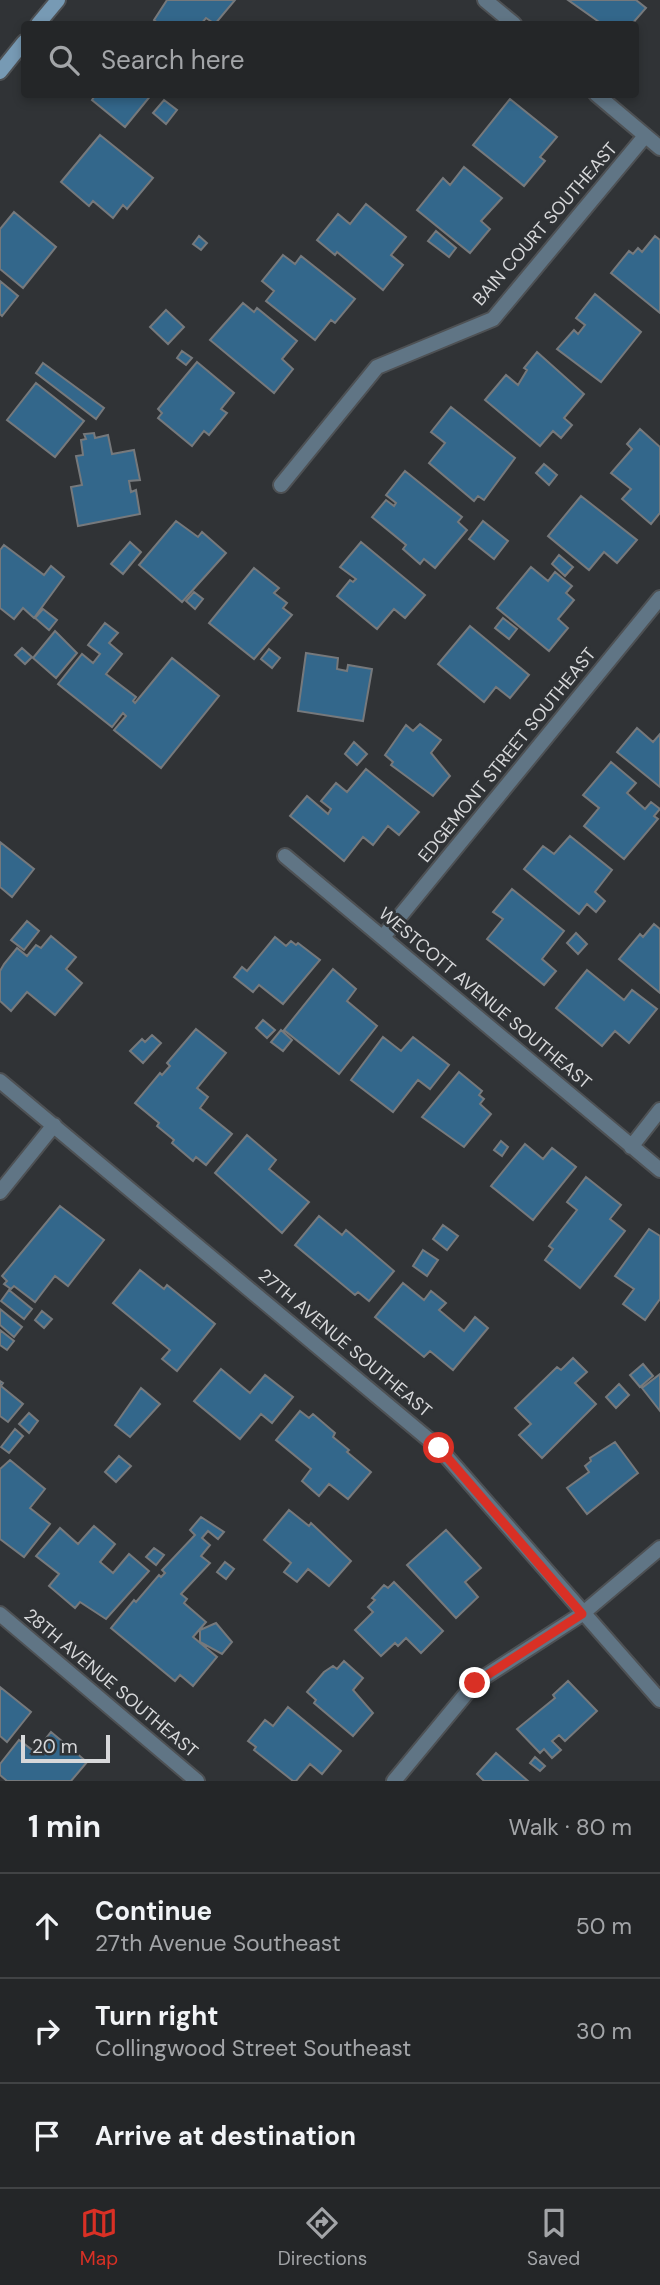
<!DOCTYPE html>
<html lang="en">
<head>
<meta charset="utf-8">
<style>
	:root { --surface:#242628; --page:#2c2e30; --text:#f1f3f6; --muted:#a3a5a8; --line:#414345; --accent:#d93025 }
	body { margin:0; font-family:"DM Sans",sans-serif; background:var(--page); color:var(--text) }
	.scale { position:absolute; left:21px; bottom:18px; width:89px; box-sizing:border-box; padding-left:7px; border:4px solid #d7d8da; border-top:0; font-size:19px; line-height:24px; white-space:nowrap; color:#d7d8da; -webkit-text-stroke:5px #303336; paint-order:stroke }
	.stop { position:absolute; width:21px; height:21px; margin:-16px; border:5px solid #d93025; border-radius:50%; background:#fff }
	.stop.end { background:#d93025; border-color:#fff; box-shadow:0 2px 7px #0008 }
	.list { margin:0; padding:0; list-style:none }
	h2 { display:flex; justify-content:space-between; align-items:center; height:91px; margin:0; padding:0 28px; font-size:30px }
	h2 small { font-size:23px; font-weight:400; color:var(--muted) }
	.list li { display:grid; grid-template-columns:46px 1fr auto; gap:21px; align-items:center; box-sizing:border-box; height:105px; padding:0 28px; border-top:2px solid var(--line) }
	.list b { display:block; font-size:26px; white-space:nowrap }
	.list p { margin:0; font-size:23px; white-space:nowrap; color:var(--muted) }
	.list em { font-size:23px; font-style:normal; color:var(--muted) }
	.icon { flex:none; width:38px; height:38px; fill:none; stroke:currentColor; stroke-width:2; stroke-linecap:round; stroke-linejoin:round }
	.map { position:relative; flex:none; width:660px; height:1781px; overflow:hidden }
	.search { position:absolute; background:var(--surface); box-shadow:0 4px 10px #0003; left:21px; right:21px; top:21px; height:77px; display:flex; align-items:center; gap:18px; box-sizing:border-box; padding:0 24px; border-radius:7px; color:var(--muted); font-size:26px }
	.sheet { height:406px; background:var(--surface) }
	nav { display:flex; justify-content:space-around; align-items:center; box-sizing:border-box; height:98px; border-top:2px solid var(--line); background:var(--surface); font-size:19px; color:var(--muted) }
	nav a { display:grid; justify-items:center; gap:4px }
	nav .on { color:var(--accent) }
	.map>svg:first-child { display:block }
	.building { fill:#33678b; stroke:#76797c; stroke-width:2 }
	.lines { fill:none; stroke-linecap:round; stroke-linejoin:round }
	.minor-casing { stroke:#4e5154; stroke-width:18 }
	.secondary-casing { stroke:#4e5154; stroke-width:18 }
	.minor { stroke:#607585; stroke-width:14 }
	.secondary { stroke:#779ab4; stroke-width:14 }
	.route { stroke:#d93025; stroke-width:9 }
	.labels { text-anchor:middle; stroke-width:6; stroke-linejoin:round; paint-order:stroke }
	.street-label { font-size:18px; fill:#d7d8da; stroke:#303336 }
</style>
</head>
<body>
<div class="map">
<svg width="660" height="1781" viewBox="0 0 660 1781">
	<rect width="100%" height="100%" fill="#303336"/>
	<path class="building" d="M167,0h68l-20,24 -9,-6 -5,6h-42l-5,-4z
		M568,0h68l10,8 -14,16h-30z
		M96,94h56l-27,33 -33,-27z
		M510,99l47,38 -17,20 5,4 -21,25 -51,-41z
		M164,100l13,10 -11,14 -13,-11z
		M100,135l53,43 -26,31 -4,-4 -10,13 -20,-17 -4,5 -28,-24z
		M464,167l38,31 -21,23 9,8 -20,24 -53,-43 26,-32 7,7z
		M366,204l40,33 -15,18 12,10 -20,25 -46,-38 -2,3 -18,-15 21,-26 12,10z
		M14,212l42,35 -33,41 -23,-19v-40z
		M436,231l20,17 -7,9 -21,-16z
		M199,236l8,7 -6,7 -8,-6z
		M655,236l5,4v73l-49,-40 18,-22 4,3 5,-6 4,4z
		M283,255l12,9 6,-8 54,43 -20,24 -4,-3 -16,20 -49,-39 8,-10 -12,-10z
		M0,281l18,15 -16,20 -2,-2z
		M595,294l46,38 -40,50 -44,-33 17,-19 4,4 7,-9 -9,-7z
		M243,303l11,9 3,-4 40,33 -15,18 11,10 -19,24 -64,-53z
		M166,310l18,17 -16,17 -18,-17z
		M182,351l10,7 -6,7 -9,-7z
		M537,352l47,42 -20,24 8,7 -11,13 -8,-7 -13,15 -55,-46 21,-25 12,10 9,-15 -3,-2z
		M197,362l37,31 -13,16 6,4 -18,22 -5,-4 -12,15 -34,-28 4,-5 -4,-4z
		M43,363l61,45 -8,11 -60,-46z
		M36,383l48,38 -29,36 -48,-37z
		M451,407l64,51 -31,42 -6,-4 -4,5 -45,-38 16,-20 -14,-11z
		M640,429l20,18v66l-9,11 -29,-25 9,-10 -20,-16 21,-24 -5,-5z
		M94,433l1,5 13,-3 4,19 22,-4 6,30 -11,1 2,11 5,-2 4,24 -62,12 -7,-39 11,-2 -6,-29 7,-1 -2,-15 5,-1 -2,-5z
		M544,464l13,11 -8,10 -13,-12z
		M405,471l57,46 -4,5 9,8 -32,38 -11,-9 -4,5 -17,-15 3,-4 -34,-28 14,-17 8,6 2,-3 -10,-8z
		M581,496l56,44 -20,23 -13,-11 -15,18 -41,-34z
		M176,521l22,16 4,-5 24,21 -44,49 -43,-37z
		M483,521l25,20 -14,18 -25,-20z
		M130,542l11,10 -18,22 -12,-10z
		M361,542l64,53 -20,23 -11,-9 -17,20 -40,-33 13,-16 3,2 3,-3 -16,-12z
		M4,545l40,30 7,-9 13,11 -30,41 -11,-10 -9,11 -14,-11v-58z
		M559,555l14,12 -8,9 -13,-12z
		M531,567l17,14 7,-9 17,14 -6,7 8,7 -16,19 10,9 -19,23 -52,-43z
		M254,568l25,20 -5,5 13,10 -4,5 9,7 -38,44 -45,-36z
		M194,592l9,7 -8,10 -9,-8z
		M43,609l14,11 -8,10 -14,-12z
		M503,618l14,11 -8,10 -14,-11z
		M105,623l13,10 -9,10 13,11 -16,20 30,23 -3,4 2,2 37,-45 47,38 -58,72 -47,-38 12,-14 -3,-3 -11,14 -54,-43 24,-30 11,9 7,-9 -12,-9z
		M470,626l59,49 -19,23 -14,-11 -12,15 -46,-38z
		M55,631l22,22 -21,25 -23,-20z
		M22,648l10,9 -7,7 -10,-9z
		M269,649l11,9 -8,10 -11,-9z
		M306,653l32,5 -1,11 10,2 1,-6 24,4 -9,52 -65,-10z
		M420,724l21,16 -10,13 19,23 -17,20 -42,-31 2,-3 -8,-7 21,-30 7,6z
		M637,728l16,14 7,-8v53l-43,-35z
		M354,742l13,12 -10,11 -12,-11z
		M611,762l25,21 -9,10 18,16 6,-7 9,7 -6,7 4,3 -34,40 -40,-33 15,-18 -16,-13z
		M366,769l53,43 -20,23 -11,-9 -15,19 -10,-8 -19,24 -54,-45 17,-20 21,18 3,-5 -10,-8 15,-18 11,9z
		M570,836l42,34 -17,22 10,9 -9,11 -9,-8 -8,10 -55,-45 19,-23 11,8z
		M0,842l34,27 -22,28 -12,-10z
		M512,889l52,42 -22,28 14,12 -12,14 -57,-46 16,-20 -10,-7z
		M27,921l12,10 -15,19 -13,-10z
		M654,924l6,5v64l-41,-34 21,-25 3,3z
		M576,933l11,11 -9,10 -11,-11z
		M51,936l25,21 -10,12 16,14 -27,32 -28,-23 -16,19 -11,-10v-30l4,-7 13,-16 10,8 9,-11 5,3z
		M275,937l11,9 5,-5 5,4 2,-2 22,17 -37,44 -24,-19 -6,7 -19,-15 8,-10 5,4z
		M333,969l23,20 -9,12 30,25 -38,48 -55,-44z
		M587,970l37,30 8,-10 25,19 -28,34 -14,-12 -13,15 -46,-38z
		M263,1020l12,10 -8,8 -11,-10z
		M196,1029l30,24 -29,35 11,9 -8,11 32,26 -26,31 -10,-8 -3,4 -21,-18 2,-3 -17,-14 2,-3 -24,-20 25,-30 2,2 8,-9 -3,-3z
		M281,1030l11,10 -9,11 -12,-9z
		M152,1035l9,8 -18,20 -13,-12 12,-12 3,3z
		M383,1037l18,14 12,-14 36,28 -19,24 -12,-9 -25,32 -42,-32z
		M459,1072l23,19 -3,4 5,4 -4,5 11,10 -27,33 -42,-30z
		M247,1135l29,25 -7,9 40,33 -27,31 -67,-60z
		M501,1141l7,6 -6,9 -8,-6z
		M525,1144l18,15 9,-11 24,19 -43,53 -42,-34z
		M586,1177l35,28 -11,14 15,12 -45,57 -35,-28 8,-11 -4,-3 28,-36 -10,-8z
		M60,1206l44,34 -36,46 -13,-10 -20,26 -21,-16 -3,3 -7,-5 3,-3 -5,-5z
		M319,1216l23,19 4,-5 48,41 -25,30 -11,-9 -3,3 -60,-50z
		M443,1225l15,11 -11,14 -14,-11z
		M649,1229l11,7v63l-15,21 -22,-16 11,-15 -19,-13z
		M423,1250l15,10 -11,16 -14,-10z
		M140,1270l24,19 3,-4 48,39 -38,47 -15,-12 8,-9 -57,-47z
		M403,1283l21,17 7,-9 15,12 -7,7 25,21 11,-14 13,11 -35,42 -23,-19 -6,6 -49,-40z
		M9,1290l23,19 -8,10 -23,-18z
		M0,1309l22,18 -8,10 -14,-12z
		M42,1311l10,8 -8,9 -9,-8z
		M0,1330l14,11 -7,9 -7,-5z
		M573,1358l14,14 -12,11 21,21 -54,54 -23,-23 12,-11 -16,-16 42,-41 4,3z
		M643,1364l10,12 -13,11 -10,-12z
		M221,1369l29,24 15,-18 28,22 -21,26 -11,-9 -21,25 -46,-38z
		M660,1374v37l-18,-23z
		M0,1381l3,2 -2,3 22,18 -15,18 -8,-6z
		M619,1384l10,11 -13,13 -10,-11z
		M141,1388l19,16 -30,33 -15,-12z
		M300,1411l9,7 4,-4 22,19 -2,4 16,13 -2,2 24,20 -23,27 -19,-15 -10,12 -17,-15 9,-12 -35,-29z
		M29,1413l9,8 -9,12 -10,-9z
		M15,1429l8,7 -14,17 -8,-6z
		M615,1442l23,31 -51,41 -20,-26 22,-16 -4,-6 6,-5 -1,-3z
		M119,1456l12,10 -15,16 -11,-10z
		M10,1460l35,29 -15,19 20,16 -26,33 -24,-18v-70z
		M289,1510l20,16 2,-3 40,38 -22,25 -21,-17 -11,13 -13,-10 7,-9 -27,-23z
		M201,1517l23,15 -6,7 -10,-8 -6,7 8,7 -9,11 9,7 -29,31 6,5 -3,4 22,19 -13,15 24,20 -24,29 -13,-11 -5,6 -64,-53 23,-28 2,2 23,-27 2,2 4,-4 -3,-3 33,-35 -5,-5z
		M94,1526l21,18 -15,18 13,11 16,-19 20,17 -43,48 -26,-17 -5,6 -26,-22 10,-12 -23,-18 24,-28 18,16z
		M446,1530l35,38 -16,14 13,15 -22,21 -49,-53z
		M154,1548l10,7 -8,10 -10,-8z
		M225,1562l9,7 -8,10 -9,-7z
		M394,1582l49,49 -22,22 -15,-15 -8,8 -3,-3 -14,13 -26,-26 18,-18 -5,-5 7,-7 -3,-2 12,-13 4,3z
		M216,1623l16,19 -10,12 -22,-12v-12z
		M344,1661l19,17 -10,12 20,23 -20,23 -39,-33 2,-3 -9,-8 17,-20 9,-6 4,3z
		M568,1681l29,30 -32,30 -6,-6 -7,6 9,9 -9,8 -8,-9 -4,4 -23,-24 38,-31 -2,-3z
		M0,1687l31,25 -24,30 -7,-6z
		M288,1707l53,44 -19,23 -12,-10 -14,17h-3l-39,-31 2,-3 -8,-6 17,-21 8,6z
		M51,1732l36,30 -16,19h-64l-7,-6v-11l19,-24 16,12z
		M496,1753l32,28h-44l-7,-7z
		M535,1757l10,9 -5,5 -10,-8z"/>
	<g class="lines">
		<defs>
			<path id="minor" d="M485,0l29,24
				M596,94l64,54
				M281,485l96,-118 116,-48 152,-183
				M285,856l375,314
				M383,937l277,-339
				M0,1081l439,367 221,252
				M631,1147l29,-37
				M0,1192l54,-67
				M0,1614l197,167
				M394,1781l81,-98 107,-69 78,-66"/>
			<path id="secondary" d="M38,24l20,-24
				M0,72l24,-30"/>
		</defs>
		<use href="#minor" class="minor-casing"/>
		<use href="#secondary" class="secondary-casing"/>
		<use href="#minor" class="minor"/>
		<use href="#secondary" class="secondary"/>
	</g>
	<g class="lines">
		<path class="route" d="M439,1448l143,166 -107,69"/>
	</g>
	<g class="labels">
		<g class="street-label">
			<text transform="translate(545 224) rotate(-49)" y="6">BAIN COURT SOUTHEAST</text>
			<text transform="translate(507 755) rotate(-51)" y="6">EDGEMONT STREET SOUTHEAST</text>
			<text transform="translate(485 998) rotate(40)" y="6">WESTCOTT AVENUE SOUTHEAST</text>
			<text transform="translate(345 1343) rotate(40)" y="6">27TH AVENUE SOUTHEAST</text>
			<text transform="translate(111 1683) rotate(40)" y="6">28TH AVENUE SOUTHEAST</text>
		</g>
	</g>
</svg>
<div class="scale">20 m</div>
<div class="stop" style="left:439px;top:1448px"></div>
<div class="stop end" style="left:475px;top:1683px"></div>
<div class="search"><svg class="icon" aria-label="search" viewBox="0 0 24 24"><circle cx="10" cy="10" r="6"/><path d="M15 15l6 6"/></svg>Search here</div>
</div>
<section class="sheet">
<h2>1 min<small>Walk · 80 m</small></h2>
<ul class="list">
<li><svg class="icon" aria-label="ahead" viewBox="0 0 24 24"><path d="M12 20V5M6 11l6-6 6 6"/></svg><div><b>Continue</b><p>27th Avenue Southeast</p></div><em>50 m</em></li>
<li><svg class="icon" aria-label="right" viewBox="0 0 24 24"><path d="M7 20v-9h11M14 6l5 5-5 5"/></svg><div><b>Turn right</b><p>Collingwood Street Southeast</p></div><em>30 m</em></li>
<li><svg class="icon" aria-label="arrive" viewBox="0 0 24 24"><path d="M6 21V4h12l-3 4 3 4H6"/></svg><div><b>Arrive at destination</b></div></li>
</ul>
</section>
<nav>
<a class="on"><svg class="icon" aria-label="map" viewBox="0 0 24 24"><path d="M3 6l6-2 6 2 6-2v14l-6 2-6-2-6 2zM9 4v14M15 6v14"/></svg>Map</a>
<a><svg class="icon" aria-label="directions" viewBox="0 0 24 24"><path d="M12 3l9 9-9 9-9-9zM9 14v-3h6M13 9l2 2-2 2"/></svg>Directions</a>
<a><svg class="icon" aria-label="saved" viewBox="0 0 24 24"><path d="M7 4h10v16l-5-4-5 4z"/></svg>Saved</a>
</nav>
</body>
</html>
